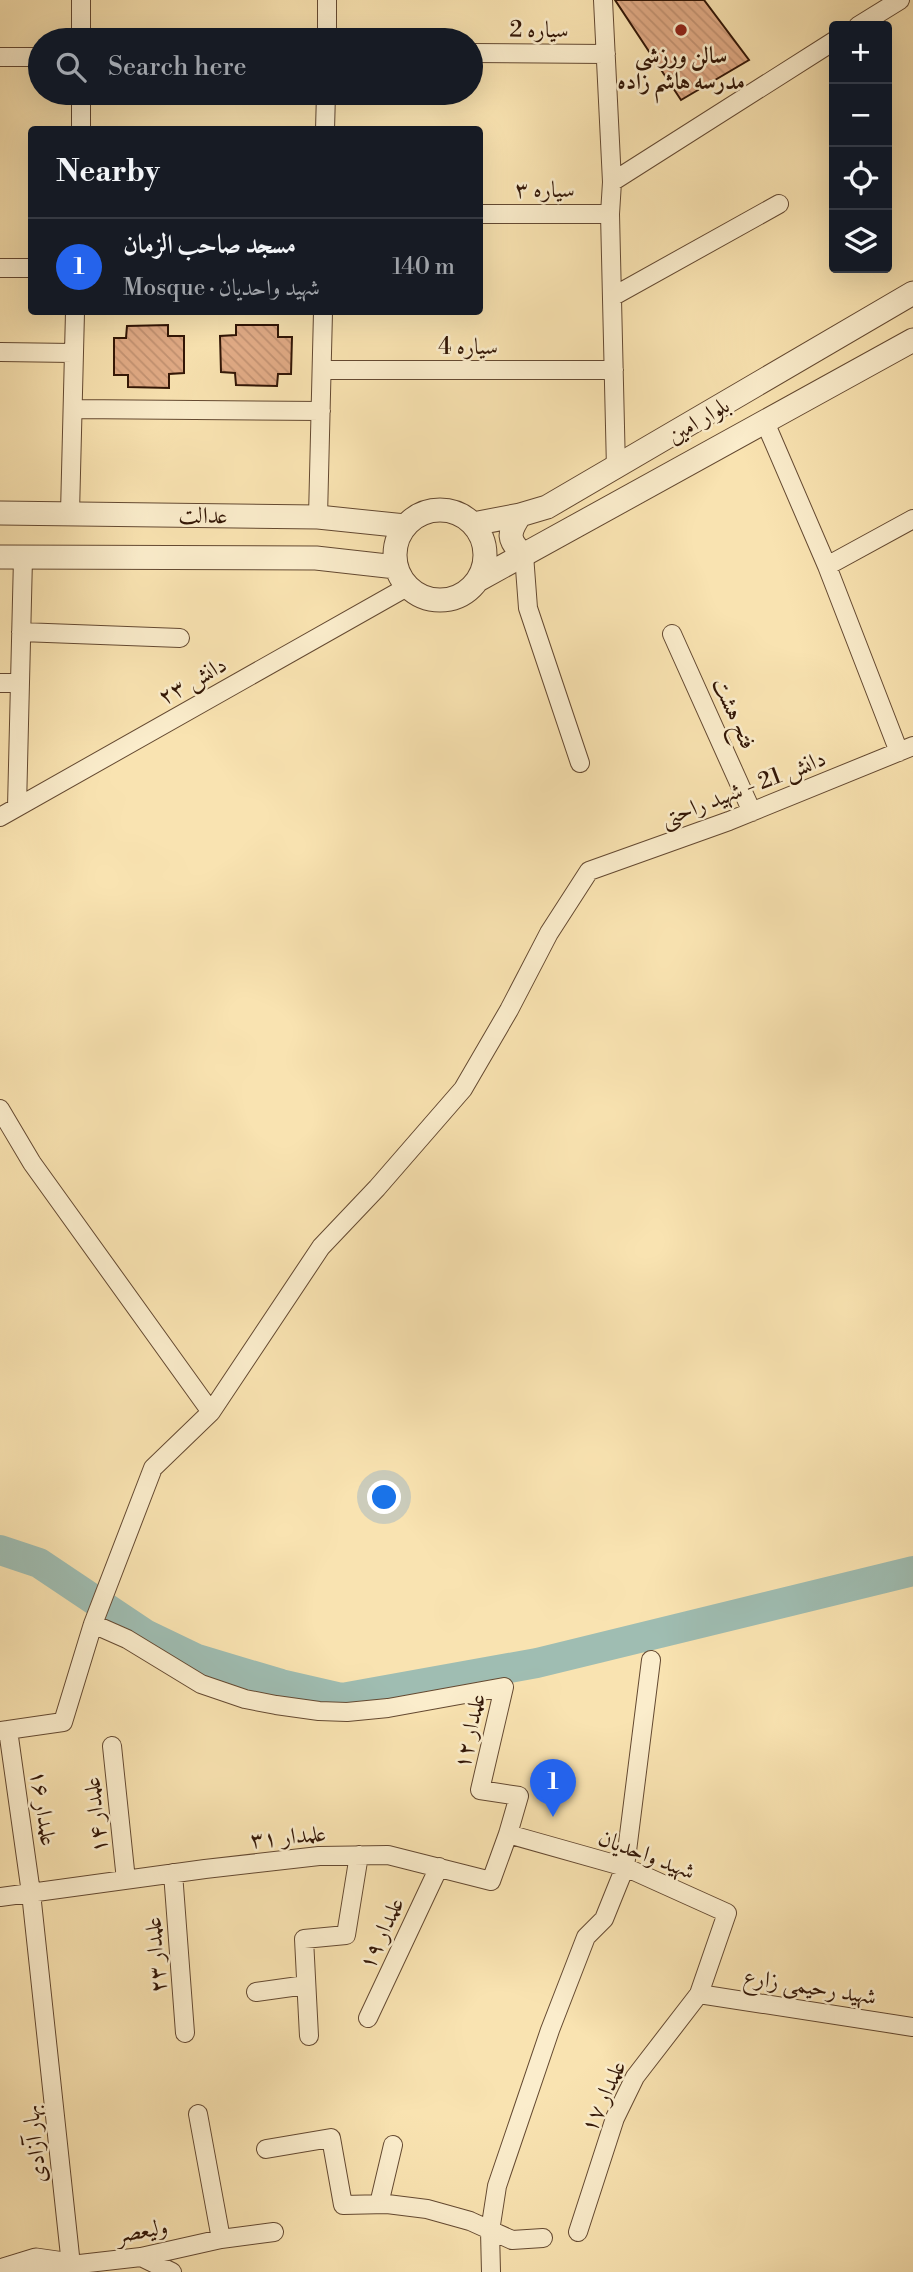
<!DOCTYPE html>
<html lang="en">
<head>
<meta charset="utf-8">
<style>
	:root { --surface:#171b24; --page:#242831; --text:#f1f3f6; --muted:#9ea1a6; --line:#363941; --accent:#2563eb }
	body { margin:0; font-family:"Libre Bodoni",Amiri,serif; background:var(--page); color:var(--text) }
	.controls { position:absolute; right:21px; top:21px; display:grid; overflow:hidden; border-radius:7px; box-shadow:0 7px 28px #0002 }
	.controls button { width:63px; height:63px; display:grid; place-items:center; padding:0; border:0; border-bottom:2px solid var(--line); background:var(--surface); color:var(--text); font:35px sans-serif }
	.you { position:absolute; left:385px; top:1498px; width:24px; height:24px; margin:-18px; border:5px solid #fff; border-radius:50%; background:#1a73e8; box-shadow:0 0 0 10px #1a73e833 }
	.badge { display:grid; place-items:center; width:46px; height:46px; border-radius:50%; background:var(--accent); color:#fff; font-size:23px; font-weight:700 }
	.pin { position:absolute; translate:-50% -58px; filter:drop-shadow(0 2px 4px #0008) }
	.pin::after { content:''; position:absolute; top:37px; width:24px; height:21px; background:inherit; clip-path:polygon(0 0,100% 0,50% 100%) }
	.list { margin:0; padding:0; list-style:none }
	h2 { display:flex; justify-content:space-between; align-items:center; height:91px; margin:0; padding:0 28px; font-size:30px }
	h2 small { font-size:23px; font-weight:400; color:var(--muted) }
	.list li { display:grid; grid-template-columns:46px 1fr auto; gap:21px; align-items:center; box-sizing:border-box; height:98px; padding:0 28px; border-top:2px solid var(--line) }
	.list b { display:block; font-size:26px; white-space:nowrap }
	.list p { margin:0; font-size:23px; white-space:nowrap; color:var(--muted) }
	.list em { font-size:23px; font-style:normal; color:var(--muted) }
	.icon { flex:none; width:38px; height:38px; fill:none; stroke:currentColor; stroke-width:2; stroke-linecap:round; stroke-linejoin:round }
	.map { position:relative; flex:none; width:913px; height:2272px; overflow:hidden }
	.search { position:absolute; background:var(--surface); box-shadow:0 7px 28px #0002; left:28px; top:28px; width:455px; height:77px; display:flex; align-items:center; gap:18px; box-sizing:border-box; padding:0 24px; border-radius:38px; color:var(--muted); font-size:26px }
	.panel { position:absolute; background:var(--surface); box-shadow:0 7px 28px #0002; left:28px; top:126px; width:455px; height:189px; border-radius:7px }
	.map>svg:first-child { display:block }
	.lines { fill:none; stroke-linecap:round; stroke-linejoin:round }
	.river { stroke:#9fbdb2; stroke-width:30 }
	.building { fill:url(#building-back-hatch); stroke:#321606; stroke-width:2 }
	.minor-casing { stroke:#644931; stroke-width:20 }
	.tertiary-casing { stroke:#644931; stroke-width:25 }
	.minor { stroke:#fbedcc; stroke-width:18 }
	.tertiary { stroke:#fbedcc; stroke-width:23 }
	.poi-dot { fill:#8f2418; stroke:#fbedcc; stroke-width:2.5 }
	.labels { text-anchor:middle; stroke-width:5; stroke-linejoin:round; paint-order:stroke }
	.street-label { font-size:23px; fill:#321606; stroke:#fbedcc }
	.poi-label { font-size:23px; font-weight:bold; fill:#321606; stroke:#fbedcc }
</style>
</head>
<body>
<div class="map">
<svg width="913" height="2272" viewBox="0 0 913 2272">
	<defs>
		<pattern id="building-back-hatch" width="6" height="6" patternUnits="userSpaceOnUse" patternTransform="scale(1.75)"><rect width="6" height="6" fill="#e1ab86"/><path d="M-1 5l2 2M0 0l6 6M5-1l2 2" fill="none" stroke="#c29272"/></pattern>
	</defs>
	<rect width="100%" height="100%" fill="#f9e3b1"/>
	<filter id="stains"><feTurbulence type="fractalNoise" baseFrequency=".00286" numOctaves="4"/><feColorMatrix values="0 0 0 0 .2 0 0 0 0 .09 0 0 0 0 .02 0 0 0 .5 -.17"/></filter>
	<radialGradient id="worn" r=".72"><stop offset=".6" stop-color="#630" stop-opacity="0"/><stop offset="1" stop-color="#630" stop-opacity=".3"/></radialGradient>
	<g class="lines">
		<path class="river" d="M0,1550l39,13 106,71 52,25 84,25 61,14 195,-35 376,-92"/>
	</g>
	<path class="building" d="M615,0h89l45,60 -68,40z
		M168,325v11h16v37l-15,1v14l-41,-1v-12h-14v-37h12l1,-12z
		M236,325h42v12h14l-1,37h-13l-1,12 -41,-1 -1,-12 -14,-1 -1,-36 16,-1z"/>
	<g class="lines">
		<defs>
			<path id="minor" d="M81,0v40
				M603,0l9,182 -2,32 6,255
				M858,26l42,-26
				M327,40v-40
				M471,53l135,1
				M0,57h40
				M81,93v37
				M325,130l1,-37
				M612,182l222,-141
				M480,214h130
				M0,268h32
				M612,297l167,-93
				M0,352l73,1
				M322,370h292
				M73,409l248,2
				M765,422l62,144 86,-47
				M70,513l5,-201
				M318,517l5,-205
				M524,555l4,53 52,155
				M827,566l72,186
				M21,632l159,6
				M672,634l80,178
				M0,683h20
				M17,807l6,-249
				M0,817l407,-230
				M0,1109l32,54 179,249
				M8,1730l23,163 40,372 70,-8 80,-18 53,-7
				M0,1731l63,-9 30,-98 60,-156 58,-56 110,-165 56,-59 86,-99 46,-79 40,-77 40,-62 140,-50 184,-75
				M112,1746l14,134
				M508,1834l117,33 102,46 -28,81 -64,83 -20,41 -37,114
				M173,1873l12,160
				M0,1897l205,-28 114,-13 69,-1 103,26 17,-47 11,-38 -39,-6 24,-103 -116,21 -41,4 -28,-1 -43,-6 -31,-6 -44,-15 -74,-45 -34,-15
				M256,1992l50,-7
				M699,1994l214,33
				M368,2018l71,-151
				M309,2036l-5,-97 42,-4 13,-80
				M198,2114l23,125
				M266,2149l65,-11 12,67 44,-1 40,5 43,12 42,19 31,-2
				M379,2204l14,-59
				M141,2257l31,15
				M491,2272l-1,-41 7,-45 53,-156 36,-93 18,-18 21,-52 26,-207"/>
			<path id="tertiary" d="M395 555a45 45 0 1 1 90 0a45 45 0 1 1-90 0Z
				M0,513l318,4 87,9
				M520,515c-12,18 -13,25 4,40
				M473,524l47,-9 27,-8 366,-214
				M0,557l316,1 80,9
				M478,580l435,-240
				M0,2271l36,-11 35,5 -1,7"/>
		</defs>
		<use href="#minor" class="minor-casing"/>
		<use href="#tertiary" class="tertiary-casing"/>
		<use href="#minor" class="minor"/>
		<use href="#tertiary" class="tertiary"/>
	</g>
	<circle class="poi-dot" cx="681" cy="30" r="7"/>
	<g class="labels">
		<g class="street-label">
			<text transform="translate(539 29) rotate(1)" y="8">سیاره 2</text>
			<text x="545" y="197">سیاره ۳</text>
			<text x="468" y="354">سیاره 4</text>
			<text transform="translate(698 420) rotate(-31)" y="8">بلوار امین</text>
			<text transform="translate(203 515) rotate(1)" y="8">عدالت</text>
			<text transform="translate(192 680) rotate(-29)" y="8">دانش ۲۳</text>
			<text transform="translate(735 713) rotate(66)" y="8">فتح هشت</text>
			<text transform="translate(743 788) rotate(-21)" y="8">دانش 21 - شهید راحتی</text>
			<text transform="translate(469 1731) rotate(-77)" y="8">علمدار ۱۲</text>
			<text transform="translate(44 1808) rotate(82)" y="8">علمدار ۱۶</text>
			<text transform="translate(95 1815) rotate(-96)" y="8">علمدار ۱۴</text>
			<text transform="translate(288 1836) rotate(-5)" y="8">علمدار ۳۱</text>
			<text transform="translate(647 1854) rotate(21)" y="8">شهید واحدیان</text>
			<text transform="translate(381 1933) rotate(-65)" y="8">علمدار ۱۹</text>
			<text transform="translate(155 1955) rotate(-94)" y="8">علمدار ۲۳</text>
			<text transform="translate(810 1986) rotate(9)" y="8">شهید رحیمی زارع</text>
			<text transform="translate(603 2096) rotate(-65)" y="8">علمدار ۱۷</text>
			<text transform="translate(34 2144) rotate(-96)" y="8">بهار آزادی</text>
			<text transform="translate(142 2230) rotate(-10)" y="8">ولیعصر</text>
		</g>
		<g class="poi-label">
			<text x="681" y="63">سالن ورزشی<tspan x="681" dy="26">مدرسه هاشم زاده</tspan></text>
		</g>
	</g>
	<rect width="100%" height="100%" filter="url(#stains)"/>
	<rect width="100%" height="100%" fill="url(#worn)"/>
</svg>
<div class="controls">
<button>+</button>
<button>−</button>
<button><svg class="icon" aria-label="locate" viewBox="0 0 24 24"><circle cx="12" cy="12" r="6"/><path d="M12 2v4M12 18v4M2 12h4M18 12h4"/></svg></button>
<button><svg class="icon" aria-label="layers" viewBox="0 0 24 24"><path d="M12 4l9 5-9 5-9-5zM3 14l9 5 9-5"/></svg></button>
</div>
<div class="you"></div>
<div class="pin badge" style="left:553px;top:1817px">1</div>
<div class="search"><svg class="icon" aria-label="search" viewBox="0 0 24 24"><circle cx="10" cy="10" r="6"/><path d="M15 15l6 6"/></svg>Search here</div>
<section class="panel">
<h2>Nearby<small></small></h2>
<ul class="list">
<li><span class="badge">1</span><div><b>مسجد صاحب الزمان</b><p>Mosque · شهید واحدیان</p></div><em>140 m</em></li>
</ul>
</section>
</div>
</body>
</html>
